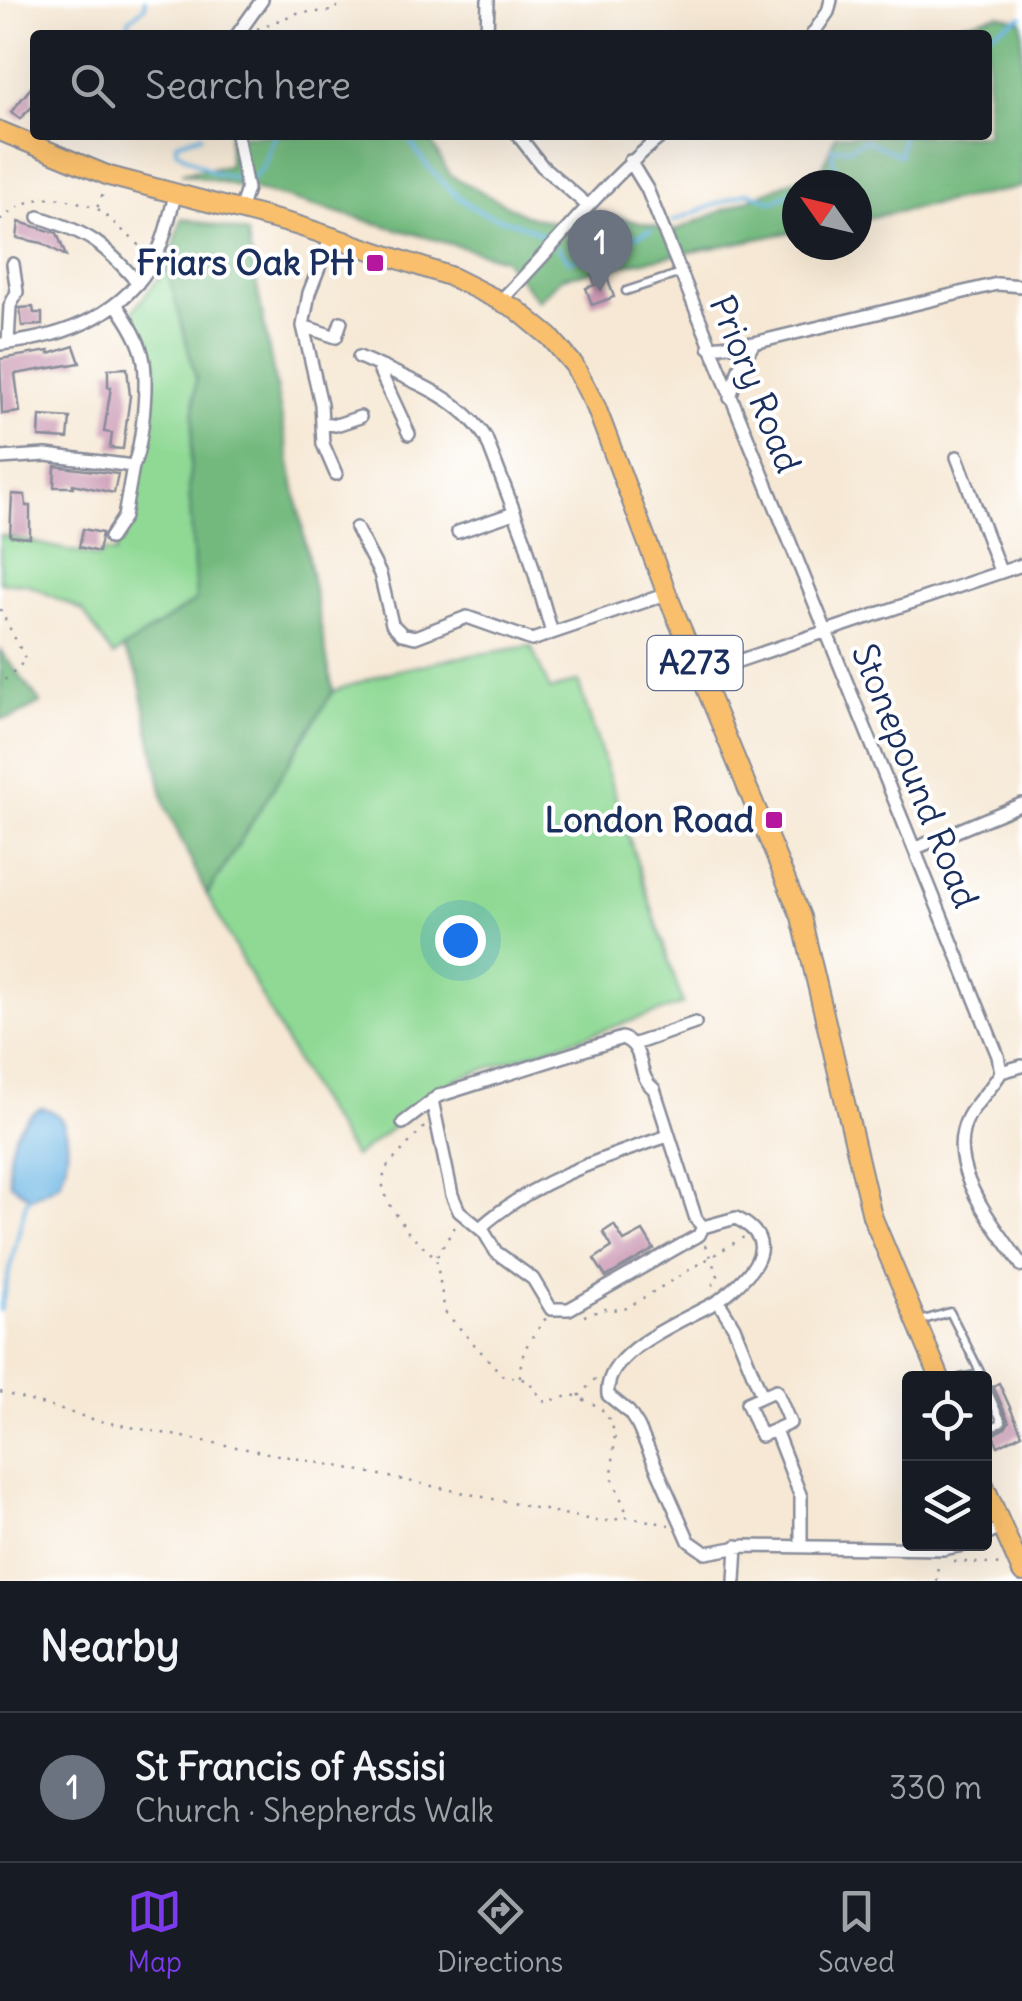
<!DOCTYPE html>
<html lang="en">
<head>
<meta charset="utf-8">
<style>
	:root { --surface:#171b24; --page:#20242c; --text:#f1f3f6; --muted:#9ea1a6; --line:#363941; --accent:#7c3aed }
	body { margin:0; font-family:Delius,sans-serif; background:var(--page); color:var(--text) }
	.controls { position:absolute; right:30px; bottom:30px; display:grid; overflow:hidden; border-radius:10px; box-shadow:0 10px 40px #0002 }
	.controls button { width:90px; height:90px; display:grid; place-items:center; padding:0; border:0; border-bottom:2px solid var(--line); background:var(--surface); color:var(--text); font:50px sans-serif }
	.compass { position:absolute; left:782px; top:170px; width:90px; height:90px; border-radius:50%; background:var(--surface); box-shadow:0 10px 40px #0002; rotate:304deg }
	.you { position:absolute; left:460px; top:940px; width:35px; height:35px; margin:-25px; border:8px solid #fff; border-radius:50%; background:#1a73e8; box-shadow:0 0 0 15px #1a73e833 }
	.badge { display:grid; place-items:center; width:65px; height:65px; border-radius:50%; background:var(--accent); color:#fff; font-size:32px; font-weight:700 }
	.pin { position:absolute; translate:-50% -82px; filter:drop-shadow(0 2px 5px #0008) }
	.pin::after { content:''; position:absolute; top:52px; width:35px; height:30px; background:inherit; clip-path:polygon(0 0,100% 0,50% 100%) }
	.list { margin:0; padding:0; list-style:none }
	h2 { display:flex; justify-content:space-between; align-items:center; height:130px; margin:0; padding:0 40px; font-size:42px }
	h2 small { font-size:32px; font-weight:400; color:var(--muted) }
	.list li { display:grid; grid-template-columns:65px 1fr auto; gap:30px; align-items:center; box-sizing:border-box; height:150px; padding:0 40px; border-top:2px solid var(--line) }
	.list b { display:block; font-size:38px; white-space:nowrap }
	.list p { margin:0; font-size:32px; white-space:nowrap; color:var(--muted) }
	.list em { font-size:32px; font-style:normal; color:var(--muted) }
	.icon { flex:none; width:55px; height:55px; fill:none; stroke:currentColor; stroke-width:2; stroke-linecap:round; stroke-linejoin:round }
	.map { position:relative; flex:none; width:1022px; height:1581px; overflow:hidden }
	.search { position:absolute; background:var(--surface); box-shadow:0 10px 40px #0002; left:30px; right:30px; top:30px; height:110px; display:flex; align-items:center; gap:25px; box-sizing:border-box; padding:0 35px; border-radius:10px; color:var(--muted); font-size:38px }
	.sheet { height:280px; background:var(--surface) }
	nav { display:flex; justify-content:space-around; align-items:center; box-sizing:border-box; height:140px; border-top:2px solid var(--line); background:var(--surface); font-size:28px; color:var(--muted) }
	nav a { display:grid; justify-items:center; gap:5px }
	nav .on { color:var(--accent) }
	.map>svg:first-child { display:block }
	.green { fill:#8fd994; stroke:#558479; stroke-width:2.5 }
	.forest { fill:#73b97e; stroke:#47746e; stroke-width:2.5 }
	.water { fill:#6bb6e4; stroke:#4372a1; stroke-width:2.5 }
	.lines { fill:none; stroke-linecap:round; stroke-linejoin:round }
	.stream { stroke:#6bb6e4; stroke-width:4 }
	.building { fill:#cb99b4 }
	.service-casing { stroke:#888c99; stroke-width:11 }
	.minor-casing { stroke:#888c99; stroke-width:16 }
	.primary-casing { stroke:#888c99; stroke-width:22 }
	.path { stroke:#888c99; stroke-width:2.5; stroke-dasharray:2.5 8; stroke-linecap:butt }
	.service { stroke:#fff; stroke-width:6 }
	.minor { stroke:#fff; stroke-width:11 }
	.primary { stroke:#f9bf6c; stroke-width:18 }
	.poi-dot { fill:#b5179e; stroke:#fff; stroke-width:4 }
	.labels { text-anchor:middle; stroke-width:8; stroke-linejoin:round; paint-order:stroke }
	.shield { fill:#fff; stroke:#5f6d8e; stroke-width:2.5 }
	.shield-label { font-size:32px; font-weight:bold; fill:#1b2f5e }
	.poi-label { font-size:35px; font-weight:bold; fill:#1b2f5e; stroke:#fff; text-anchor:end }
	.street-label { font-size:35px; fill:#1b2f5e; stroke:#fff }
</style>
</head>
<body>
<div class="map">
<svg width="1022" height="1581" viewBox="0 0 1022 1581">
	<rect width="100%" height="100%" fill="#fff"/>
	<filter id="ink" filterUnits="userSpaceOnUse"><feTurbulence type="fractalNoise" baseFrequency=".01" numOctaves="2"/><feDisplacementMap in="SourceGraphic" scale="20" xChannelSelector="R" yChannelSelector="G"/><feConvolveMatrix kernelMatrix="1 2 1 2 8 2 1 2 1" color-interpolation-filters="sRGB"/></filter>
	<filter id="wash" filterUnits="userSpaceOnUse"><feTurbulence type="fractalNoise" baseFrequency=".0048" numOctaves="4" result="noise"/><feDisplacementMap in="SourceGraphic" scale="40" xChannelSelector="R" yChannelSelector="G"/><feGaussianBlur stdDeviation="2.25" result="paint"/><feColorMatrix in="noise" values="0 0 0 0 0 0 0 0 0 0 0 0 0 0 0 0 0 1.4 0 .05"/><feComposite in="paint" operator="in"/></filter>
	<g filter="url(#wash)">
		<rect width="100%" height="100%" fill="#f6e8d4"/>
		<path class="green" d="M167,268l29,111 -7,107 7,114 -83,56 -30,-45 -56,-27 -27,-2v-47l99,22 5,-6 11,3 3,-17 13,-18 25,-156 -24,-51z
			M531,646l19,44 28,-9 105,323 -225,74 -104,79 -38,-59 -109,-203 126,-204 57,-19 64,-14z"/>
		<path class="forest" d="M999,14l23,7v166l-165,33v-35h-60v46l-234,46 -25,24 -34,-42 -239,-67 -84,-19 48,-7v-31h198l23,40 75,40 55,14 16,-17 78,19 149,-63 12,-33h152v-100h-52l2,-5z
			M182,218l65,15 86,458 -126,204 -42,-90 -27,-130 -15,-26 73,-49 -7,-114 7,-107 -29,-111z
			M0,650l41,53 -29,15 -12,1z"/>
		<path class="water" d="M41,1108c34,4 29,50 19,75l-30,15 -20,-15c-5,-30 2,-60 31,-75z"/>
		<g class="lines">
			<path class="stream" d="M136,35l-7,-8v-7l16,-14v-6
				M986,35l36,-19
				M201,135l-25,8v8l38,22 27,6
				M408,135c10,25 46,63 70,75 26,13 48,11 73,31
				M250,181l13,-14 12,-32
				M830,185l4,-19 -2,-18h18l14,-8 36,15 2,-20
				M673,221l75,-29 26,10 21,-13 2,1
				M558,247l12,14 81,-31
				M0,1310l26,-108 4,-4"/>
		</g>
		<g id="blocks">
			<path class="building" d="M35,83l-2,23 -13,13 -9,-7z
				M19,222l38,11 9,23 -24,-13 -25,-5z
				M605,271l9,26 -22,8 -6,-17 9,-3 -3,-9z
				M33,307l1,6h8v12l-20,1 -2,-18z
				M74,346l6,17 -65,11 5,38 -18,2 -2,-55 49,-8v3z
				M127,368l3,28 -7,53 -13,-1 2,-15 -8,-1 7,-45h-3v-18z
				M40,416l30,2 -2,21 -29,-2z
				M55,466l63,8 -4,19 -41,-9v3h-19z
				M12,494l13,1 1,11h4v32l-20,-2z
				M83,529l19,4 -4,19 -19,-5z
				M614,1225l10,16 19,-10 11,18 -48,28 -12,-18 18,-12 -9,-15z
				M999,1383l23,51 -24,12 -5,-11 13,-8 3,-5 -16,-36z"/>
		</g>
	</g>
	<g filter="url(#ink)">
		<use href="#blocks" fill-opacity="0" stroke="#888c99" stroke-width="2.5"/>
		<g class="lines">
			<defs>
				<path id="service" d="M626,291l55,-18
					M917,1322l33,-10 31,62
					M960,1378l21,-4 2,4
					M984,1383l18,39 -18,10"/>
				<path id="minor" d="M237,35l25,-35
					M487,35l1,-35
					M812,35l16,-23 3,-12
					M237,135l10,54 -7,21
					M518,135l24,31 45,39
					M630,161l17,28 351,867 3,16c-9,17 -24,28 -33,45 -26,52 28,108 54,149
					M39,217c50,16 64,26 99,66
					M331,237l-22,56 -6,33 33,11 5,-15
					M500,301c56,-55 101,-117 163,-166
					M303,326l18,78 2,40 13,30
					M8,343l2,-37 7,-14 -4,-28
					M0,344c61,-6 121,-27 153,-83 12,-20 16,-46 23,-68
					M709,347l45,-4 243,-59 25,2
					M359,357c44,20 100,38 127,81l39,102 27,93 115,-39
					M377,365l32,69
					M730,398l9,-30 15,-25
					M323,423l13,2 24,-8
					M957,457l43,114
					M0,458l46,-3 87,11c10,-22 14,-80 11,-104 -3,-21 -16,-40 -28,-58
					M356,528l24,46 12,50 10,10 13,3 52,-20 65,23 20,-7
					M458,532l56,-19
					M110,538l14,-21 9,-51
					M700,674l322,-109
					M916,848l106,-44
					M635,1044l60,-21
					M1001,1072l21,-6
					M432,1100l20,95 7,16 25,21 12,20 37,27 18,30h18l130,-74 4,-8
					M403,1123l35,-27 184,-58c25,9 13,37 32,51l42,130 7,8 33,-9c52,26 9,62 -18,83l16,26 28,69
					M480,1228c52,-47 123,-70 188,-92
					M718,1301c-32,19 -115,49 -110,94l21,17 9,14 51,115 17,12 39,-7 198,3 25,-5
					M776,1390l14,33 -29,13 -14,-33z
					M775,1430l26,67v47
					M984,1536l18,-9
					M735,1581l2,-35"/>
				<path id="primary" d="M0,131l109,45 187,49 156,52 64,32 34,28 24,28 22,42 71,187 134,323 71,299 68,162
					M984,1485l38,87"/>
			</defs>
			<use href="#service" class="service-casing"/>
			<use href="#minor" class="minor-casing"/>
			<use href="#primary" class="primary-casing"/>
			<path class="path" d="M257,29l40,-16 38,-2 5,-11
				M98,209l47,41
				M0,220c35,-29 57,-25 97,-12l7,-17
				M0,609l26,51 -26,24
				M424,1127l-38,41 -4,15 6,19 20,30 28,26 9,54 58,64c34,4 23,6 42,26l28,-7 27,12 9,12 6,14 -3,44 16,39
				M705,1245l13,31 -9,15
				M437,1256l19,-31
				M584,1316l21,-7 18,1 121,-73
				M520,1377c0,-28 11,-38 26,-59
				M0,1392l99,29 253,48 249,53 28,-5 40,8
				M579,1396l18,-19
				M954,1561l47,4
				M937,1581l1,-21"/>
			<use href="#service" class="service"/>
			<use href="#minor" class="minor"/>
			<use href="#primary" class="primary"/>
		</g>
	</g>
	<g class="poi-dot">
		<rect x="365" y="253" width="20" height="20" rx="5"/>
		<rect x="764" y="810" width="20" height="20" rx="5"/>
	</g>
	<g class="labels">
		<rect class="shield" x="647.5" y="636" width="95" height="54" rx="8"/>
		<g class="shield-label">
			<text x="695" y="674">A273</text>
		</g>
		<g class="poi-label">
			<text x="355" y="275">Friars Oak PH</text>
			<text x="754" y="832">London Road</text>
		</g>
		<g class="street-label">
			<text transform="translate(755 384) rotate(68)" y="12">Priory Road</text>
			<text transform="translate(915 776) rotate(68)" y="12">Stonepound Road</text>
		</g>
	</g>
</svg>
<div class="controls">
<button><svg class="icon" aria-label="locate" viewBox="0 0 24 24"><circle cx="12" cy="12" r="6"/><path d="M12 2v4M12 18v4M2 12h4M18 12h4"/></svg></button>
<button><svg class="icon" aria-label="layers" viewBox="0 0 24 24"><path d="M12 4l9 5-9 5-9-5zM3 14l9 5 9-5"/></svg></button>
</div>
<svg class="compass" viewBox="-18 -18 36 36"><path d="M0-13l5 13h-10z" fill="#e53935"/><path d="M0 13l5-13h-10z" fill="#9ea1a6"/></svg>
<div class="you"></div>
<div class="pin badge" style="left:600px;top:292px;background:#6b7280">1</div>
<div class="search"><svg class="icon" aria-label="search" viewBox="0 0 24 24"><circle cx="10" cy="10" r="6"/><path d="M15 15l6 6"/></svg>Search here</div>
</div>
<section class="sheet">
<h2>Nearby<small></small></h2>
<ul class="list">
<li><span class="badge" style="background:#6b7280">1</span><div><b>St Francis of Assisi</b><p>Church · Shepherds Walk</p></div><em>330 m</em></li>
</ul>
</section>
<nav>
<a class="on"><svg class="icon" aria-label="map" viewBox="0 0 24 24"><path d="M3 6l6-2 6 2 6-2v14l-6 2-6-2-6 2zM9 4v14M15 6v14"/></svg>Map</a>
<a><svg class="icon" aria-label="directions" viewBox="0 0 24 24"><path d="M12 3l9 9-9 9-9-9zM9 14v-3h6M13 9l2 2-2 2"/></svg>Directions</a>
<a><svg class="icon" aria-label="saved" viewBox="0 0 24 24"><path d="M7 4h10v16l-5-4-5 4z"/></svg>Saved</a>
</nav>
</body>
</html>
